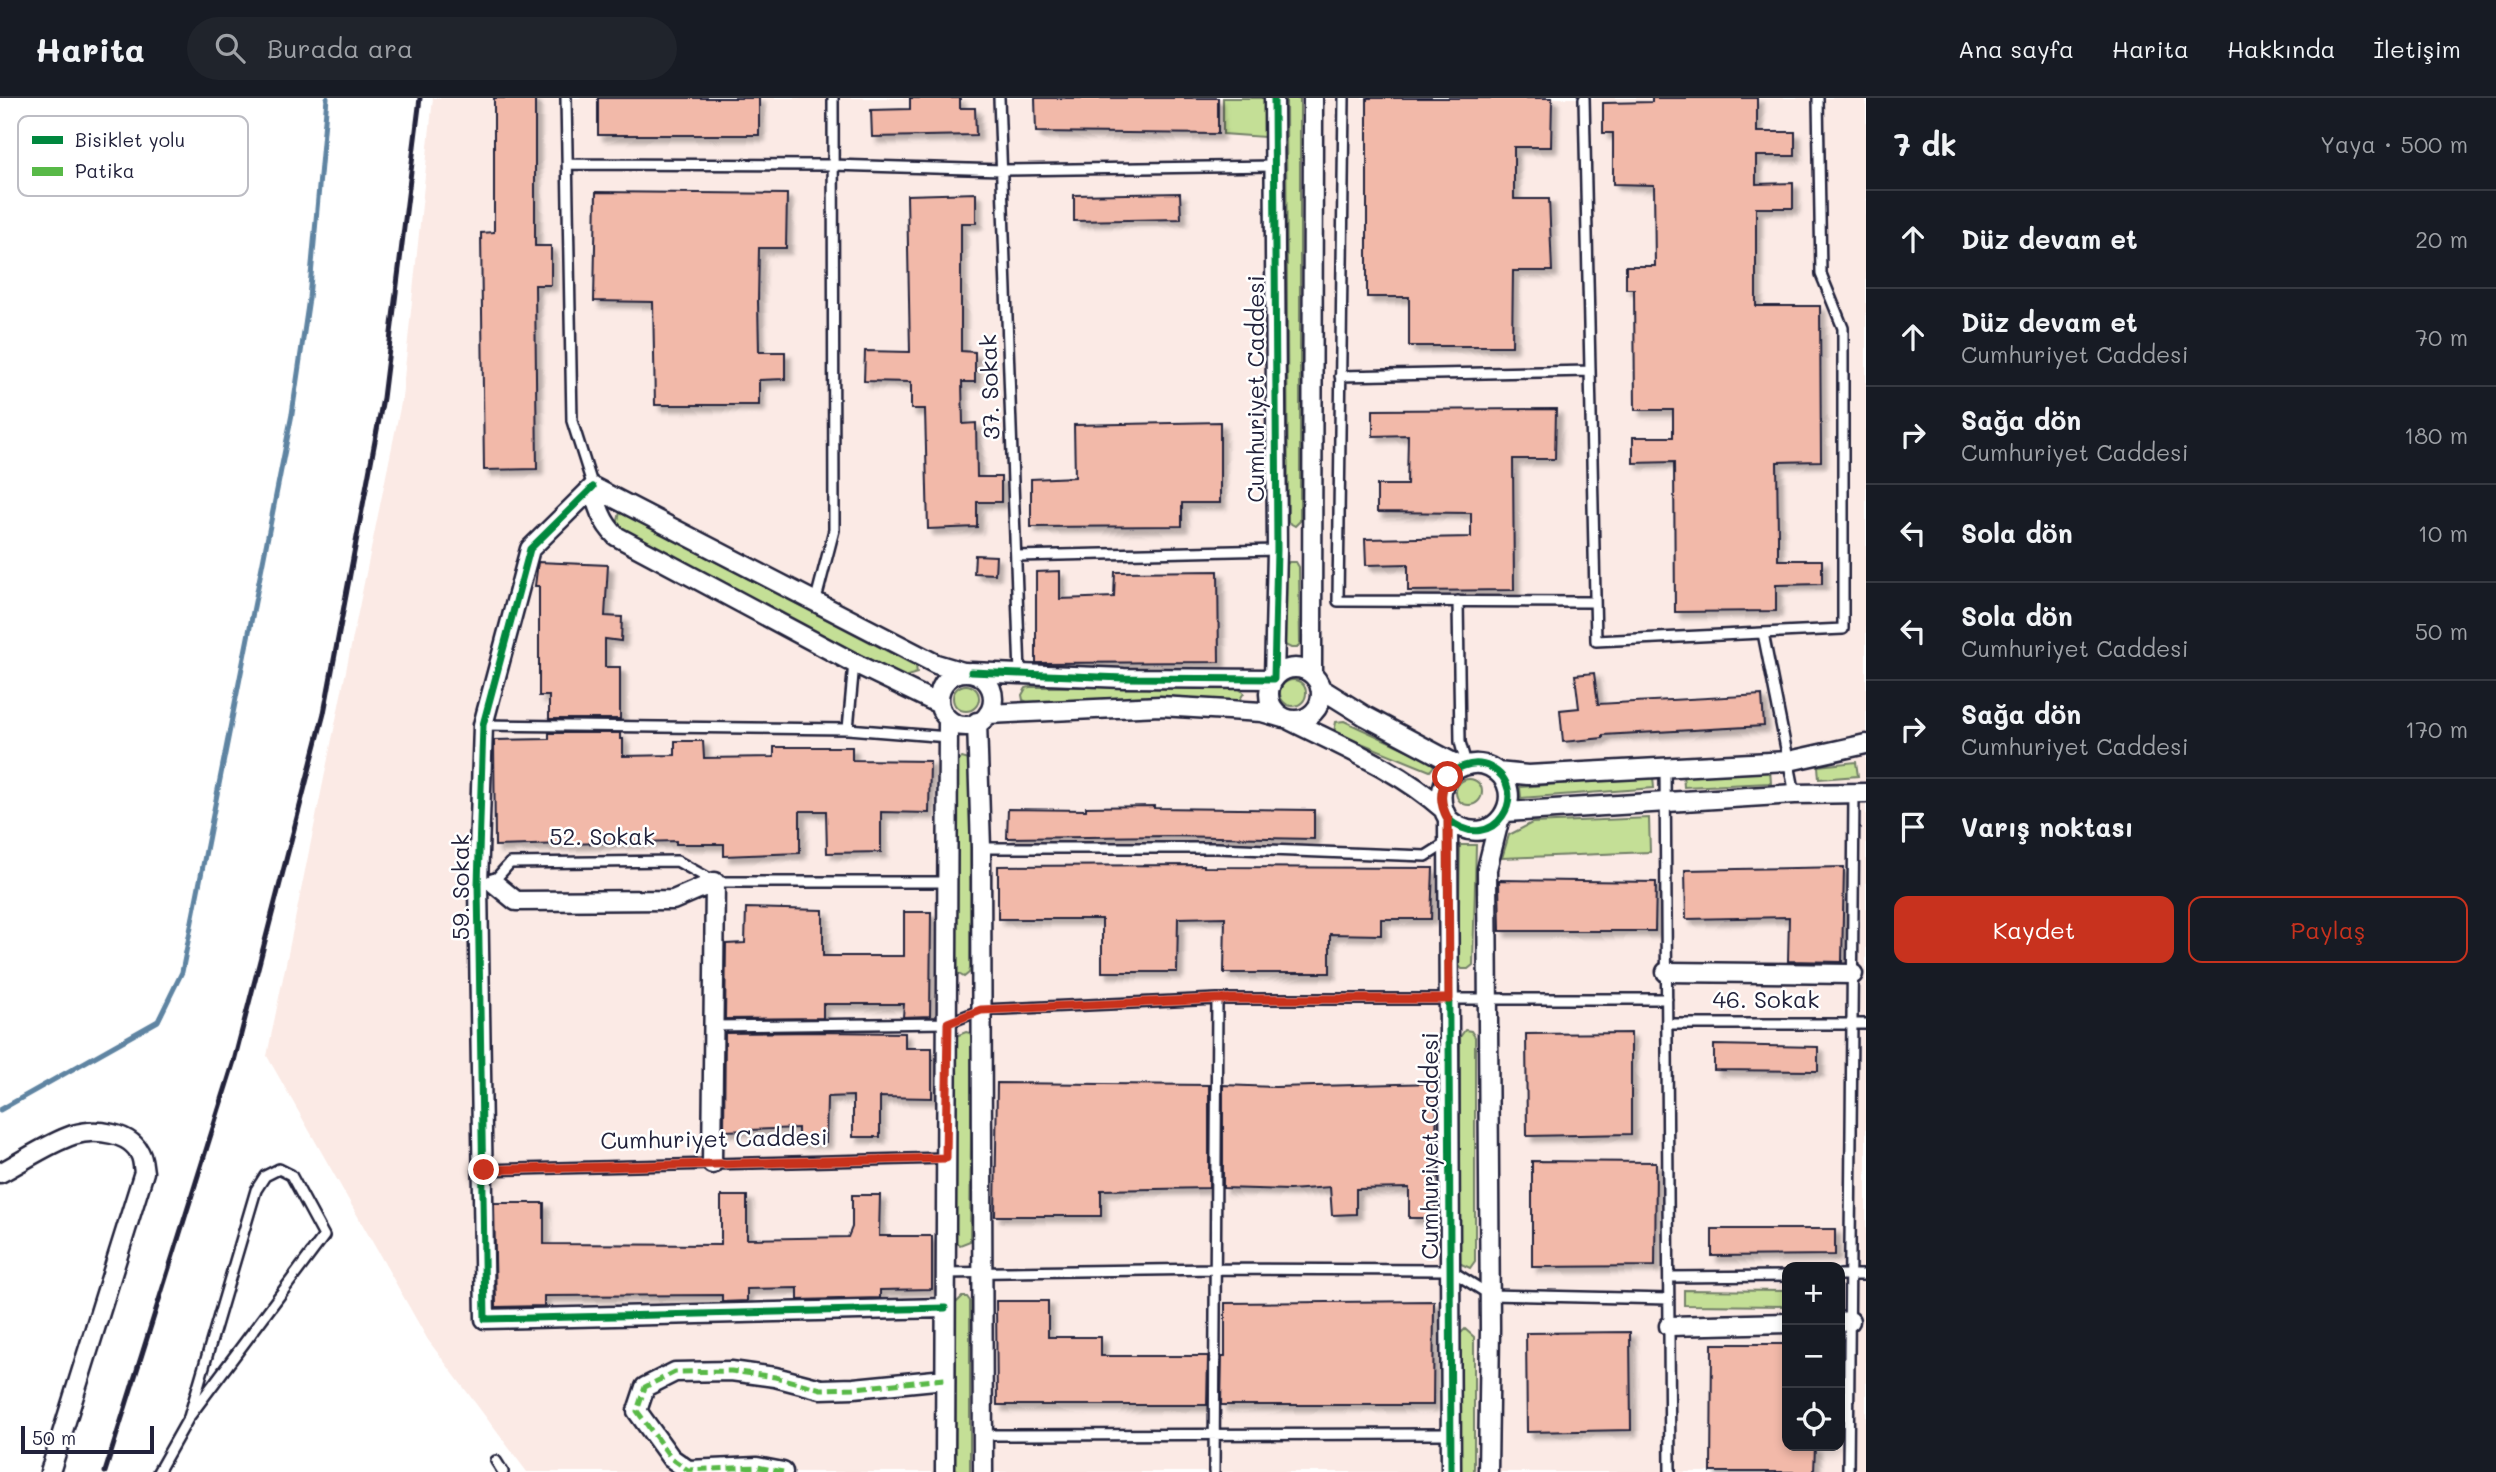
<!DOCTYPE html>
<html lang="tr">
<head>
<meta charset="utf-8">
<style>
	:root { --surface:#171b24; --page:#20242c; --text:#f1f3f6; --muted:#9ea1a6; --line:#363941; --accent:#c8321e }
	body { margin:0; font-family:Mali,sans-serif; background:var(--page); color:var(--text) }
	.controls { position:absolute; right:21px; bottom:21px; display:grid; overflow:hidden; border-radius:14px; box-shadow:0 4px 10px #0003 }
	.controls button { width:63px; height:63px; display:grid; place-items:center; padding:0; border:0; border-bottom:2px solid var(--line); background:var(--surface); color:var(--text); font:35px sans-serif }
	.scale { position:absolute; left:21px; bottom:18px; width:133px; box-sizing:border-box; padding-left:7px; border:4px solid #22223b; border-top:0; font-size:19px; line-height:24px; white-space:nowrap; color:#22223b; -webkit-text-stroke:5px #fff; paint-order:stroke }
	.stop { position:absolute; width:21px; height:21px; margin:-16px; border:5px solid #c8321e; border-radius:50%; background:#fff }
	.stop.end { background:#c8321e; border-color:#fff; box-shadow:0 2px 7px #0008 }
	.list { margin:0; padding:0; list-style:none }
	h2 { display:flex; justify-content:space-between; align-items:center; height:91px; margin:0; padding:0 28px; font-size:30px }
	h2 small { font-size:23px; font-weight:400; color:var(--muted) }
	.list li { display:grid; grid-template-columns:46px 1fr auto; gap:21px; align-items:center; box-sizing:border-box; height:98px; padding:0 28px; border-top:2px solid var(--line) }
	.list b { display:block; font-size:26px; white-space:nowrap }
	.list p { margin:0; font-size:23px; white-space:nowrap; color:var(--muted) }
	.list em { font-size:23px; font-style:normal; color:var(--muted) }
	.actions { display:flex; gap:14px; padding:21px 28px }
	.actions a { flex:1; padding:16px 0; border:2px solid var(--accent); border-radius:14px; text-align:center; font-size:24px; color:var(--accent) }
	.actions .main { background:var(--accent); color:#fff }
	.icon { flex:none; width:38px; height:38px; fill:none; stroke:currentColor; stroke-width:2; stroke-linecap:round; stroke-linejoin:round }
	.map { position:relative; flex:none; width:1866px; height:1374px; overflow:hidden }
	header { display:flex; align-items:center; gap:42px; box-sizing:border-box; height:98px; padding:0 35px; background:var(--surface); border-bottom:2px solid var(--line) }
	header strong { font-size:33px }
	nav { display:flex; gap:38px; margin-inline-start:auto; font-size:24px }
	.search { width:490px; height:63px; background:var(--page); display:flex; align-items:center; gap:18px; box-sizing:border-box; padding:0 24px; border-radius:38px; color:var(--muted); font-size:26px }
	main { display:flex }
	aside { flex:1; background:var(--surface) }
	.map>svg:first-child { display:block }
	.built { fill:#fbeae5; fill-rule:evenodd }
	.green { fill:#c4df96; stroke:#738068; stroke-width:2 }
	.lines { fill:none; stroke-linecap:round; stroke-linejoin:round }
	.stream { stroke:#5e84a2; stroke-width:5 }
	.building { fill:#f2b9a9; stroke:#22223b; stroke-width:2; filter:url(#shadow) }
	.service-casing { stroke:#22223b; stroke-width:14 }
	.minor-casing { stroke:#22223b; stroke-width:23 }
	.service { stroke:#fff; stroke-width:9 }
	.minor { stroke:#fff; stroke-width:18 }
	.rail { stroke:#22223b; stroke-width:5 }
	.quiet { stroke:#58b947; stroke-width:5; stroke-dasharray:10 5; stroke-linecap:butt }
	.cycleway-casing { stroke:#fff; stroke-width:11 }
	.cycleway { stroke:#00873e; stroke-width:7 }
	.route { stroke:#c8321e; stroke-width:9 }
	.labels { text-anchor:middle; stroke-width:5; stroke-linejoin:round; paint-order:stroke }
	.street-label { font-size:23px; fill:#22223b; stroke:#fff }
	.key { fill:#fff; stroke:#bdbdc4; stroke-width:2 }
	.key-label { font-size:19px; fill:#22223b }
</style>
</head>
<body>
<header>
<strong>Harita</strong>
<div class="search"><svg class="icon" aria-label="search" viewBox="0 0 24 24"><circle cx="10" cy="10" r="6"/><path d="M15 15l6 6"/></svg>Burada ara</div>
<nav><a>Ana sayfa</a><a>Harita</a><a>Hakkında</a><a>İletişim</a></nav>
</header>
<main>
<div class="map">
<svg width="1866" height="1374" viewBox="0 0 1866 1374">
	<defs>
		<filter id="shadow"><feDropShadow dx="5.5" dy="5.5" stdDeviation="2" flood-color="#0004"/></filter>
	</defs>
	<rect width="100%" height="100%" fill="#fff"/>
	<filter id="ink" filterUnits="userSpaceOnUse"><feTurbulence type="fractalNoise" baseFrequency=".0143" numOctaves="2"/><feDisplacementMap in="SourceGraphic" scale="14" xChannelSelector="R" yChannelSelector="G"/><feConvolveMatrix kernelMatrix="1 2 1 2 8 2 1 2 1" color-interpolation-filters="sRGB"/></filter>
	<g filter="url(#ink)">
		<path class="built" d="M433,0h1433v1374h-1339l-99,-132 -161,-284 135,-658zM1787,1169h53v179h-53z"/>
		<path class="green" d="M1223,0h41v39l-41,-3z
			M1286,0h14v423l-5,5 -7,-4z
			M620,414l296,154 1,7 -13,4 -240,-123 -47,-29z
			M1289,464h7l3,5 1,76 -3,5h-6l-6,-3v-78z
			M1280 595a13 13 0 1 1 26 0a13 13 0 1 1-26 0Z
			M953 600a13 13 0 1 1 26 0a13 13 0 1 1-26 0Z
			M1030,589h207l7,6 -6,9h-211l-4,-2 -1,-5 4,-7z
			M1344,623l87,40 3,5 -4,5 -96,-39 2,-10z
			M962,660l7,2 2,4 -1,205 -1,4 -5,4 -9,-5 1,-210z
			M1856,664l2,14 -39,3 -1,-13z
			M1770,671l1,14 -87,4 -1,-13z
			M1653,679l1,11 -133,10 -1,-11z
			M1456 694a13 13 0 1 1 26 0a13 13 0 1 1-26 0Z
			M1649,720l1,34 -148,6 7,-23 23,-12z
			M1460,747h16l-3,120 -5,4h-6l-4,-4z
			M1465,932l6,1 4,6v224l-5,7 -11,-5 1,-226z
			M966,934l4,1 2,5 -2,203 -10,4 -5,-3 1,-206z
			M1684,1192l103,1v15l-103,-1z
			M962,1199h5l3,4v171h-15l1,-169z
			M1465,1231l9,8v135h-14l-2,-136z"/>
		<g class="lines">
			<path class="stream" d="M0,1012l158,-89 24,-49 110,-558 17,-116 18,-200"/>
		</g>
		<path class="building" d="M494,0h41v148h16v39h-16l2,184 -53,1 -3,-237 13,-1z
			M598,0h161v37h-161z
			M910,0h50v10h15l1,27 -104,2 -1,-27 39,-1z
			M1035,0h183v36l-182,-2z
			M1367,0h185l-1,49h-37v52h35l3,72h-39l-1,75h-103v-49h-42z
			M1652,0h105v34h38v24h-39v28l37,-1v25h-37v98h64l1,155 -44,1 1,74v24h44v24l-46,1v26l-101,1 -1,-150 -41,1v-26h40v-27h-38l-1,-121h-8v-23h29l-1,-81 -41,-1v-51h-10v-30l49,-1z
			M596,94l191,2 -1,54h-27l-1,53 1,51h26v27l-26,1v25h-104l-2,-103 -59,-1z
			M976,95v30h-15v128l14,1v30h-13l1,42 13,-1 1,54h24v25h-24v25l-49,2 -3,-120h-14v-27l-47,-1 1,-30 45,1 -3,-157z
			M1180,95l1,26 -107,2v-26z
			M1556,311l-1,50h-42l1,131 -106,1v-27l-42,1 -1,-26 106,-2v-24l-94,-1v-27h30l1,-50 -35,1v-26z
			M1220,324v81h-38v23l-151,1v-48l44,-2 -1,-52z
			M975,457l21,1 -1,18 -21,-1z
			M538,464l70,3 -3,51 17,1 -1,24 -16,-2v28h15v52h-71v-23h-10v-110h-4z
			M1060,473v28l54,-2 1,-25 103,-1 1,91 -183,1v-91z
			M1594,575l4,31 164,-9 2,31 -161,9v3l-40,4 -3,-32 19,-2 -4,-33z
			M549,635h71v6h3v17l52,-1v-14h28l1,17 70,-1v-10h78v13l78,1 -1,52 -48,-1v40l-54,1 -1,-42h-26v42l-76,3v-12h-48v-3l-181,5 -1,-106 55,-1z
			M1154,708v2l160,2v29l-146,-3 -161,2 1,-29 78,1v-3z
			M1204,767v2l229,1 -2,51h-50v16l-51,-1v39h-106l1,-56 -47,1 -1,54h-75v-53h-104v-53z
			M1844,769l-2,95 -54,-1 1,-44 -103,2 -1,-49z
			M1499,782l157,2 -1,49h-155z
			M746,810l77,2v46h81v-44h27l-1,104 -27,1 1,-13h-81v14l-98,1 1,-75 19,-1z
			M823,934l82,1v15h27v50l-52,-1v40h-27v-41l-26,1 -1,45h-28v-14l-74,3 1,-98z
			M1631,935v101l-104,2 -1,-102z
			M1714,947l104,2v24l-104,-1z
			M997,985l212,2v103l-108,2v26h-106z
			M1437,985l-2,135h-26v-30l-53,1v25l-24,1 -2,-28 -41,3 -66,-2v-103l52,2z
			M1532,1063l124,1 -1,104 -123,1z
			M852,1097h28l-1,41h53v53l-52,1v8l-82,2v-12l-51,1v12l-25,1v-7l-178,1v10l-48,1 -2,-104h50v41l177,1v-49h26v43l101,-2 4,-10z
			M1712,1131h123v26l-123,1z
			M996,1203h52v36h53v19h107l-1,49h-210z
			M1434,1203l-1,104h-212l1,-49h3v-53z
			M1630,1234l1,98 -104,2 -1,-99z
			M1712,1246h75v102h28l-1,26h-103z"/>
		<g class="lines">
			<defs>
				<path id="service" d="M566,0l6,323 21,66
					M999,0l21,576
					M1344,0l-6,503 257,1
					M1584,0l12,543 247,-12v-301l-22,-54 -3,-176
					M567,66l265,1 170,5 272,-4
					M1340,278l250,-5
					M1016,458l261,-6
					M1458,503l2,141 6,22
					M815,505l19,-73 -1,-432
					M1763,535l32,161
					M483,627l365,4 100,8
					M848,631l6,-66
					M1665,669l5,705
					M981,750h236l209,8 22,-14
					M492,785l18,-20 167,-2 38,21h233
					M1667,926h199
					M713,928l235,-3 33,-13 236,-11h450
					M484,1072l462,-12
					M945,1175l271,-4 234,1 40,25 179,4
					M1840,1177h26
					M1669,1179l118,-1
					M982,1337l469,-1
					M496,1363l7,11
					M158,1374l31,-55 135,-181 -33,-61 -12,-6 -14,7 -9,14 -67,227
					M1214,1374l3,-473
					M1848,1374l6,-679"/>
				<path id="minor" d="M593,389l-63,62 -47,176 -5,160 7,434 460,-11
					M593,389c4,20 9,35 23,49l238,127 85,41
					M593,389l343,177 27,8
					M1269 596a26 26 0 1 1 52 0a26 26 0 1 1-52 0Z
					M971,574l153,6 150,1 3,-129 -3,-452
					M939 601a27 27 0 1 1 54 0a27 27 0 1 1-54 0Z
					M1312,576l1,-576
					M1320,590l45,28 96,51
					M988,616l172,-8 102,6 21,6
					M1291,623c52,26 108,49 152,88
					M977,624l4,126 2,624
					M1497,674l31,3 261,-14 77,-17
					M1506,714l289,-18 71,-1
					M1448,721c45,39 86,-29 42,-52 -8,-4 -18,-4 -26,-1 -25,8 -27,34 -16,53l3,653
					M494,785l22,18 157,-1 42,-18 -3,282
					M1666,874l187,2
					M0,1075c23,-12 49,-30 73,-38 22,-7 59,-3 68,21 2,5 2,11 3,16l-94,300
					M1840,1224l10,-1
					M1669,1228l118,-3
					M783,1374l-26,-5 -69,3 -17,-12 -34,-47 8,-24 30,-15 56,-1 44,6 46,12 33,-1 91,-9
					M945,1374l3,-753
					M1488,1374l2,-144 -3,-459 12,-48"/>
			</defs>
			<use href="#service" class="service-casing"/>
			<use href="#minor" class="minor-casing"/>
			<use href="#service" class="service"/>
			<use href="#minor" class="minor"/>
			<path class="rail" d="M105,1374l129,-411 90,-348 59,-315 37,-300"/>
			<path class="quiet" d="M783,1374l-26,-5 -69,3 -17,-12 -34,-47 8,-24 30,-15 56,-1 44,6 46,12 33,-1 91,-9"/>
			<defs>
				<path id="cycleway" d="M593,389l-63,62 -47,176 -5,160 7,434 460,-11
					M971,574l153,6 150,1 3,-129 -3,-452
					M1448,721c45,39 86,-29 42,-52 -8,-4 -18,-4 -26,-1 -25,8 -27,34 -16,53l3,653"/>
			</defs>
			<use href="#cycleway" class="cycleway-casing"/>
			<use href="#cycleway" class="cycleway"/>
		</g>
	</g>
	<g class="lines" filter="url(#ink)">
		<path class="route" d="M484,1072l462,-12 2,-135 33,-13 236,-11h232l-1,-180c-8,-15 -9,-27 0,-42"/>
	</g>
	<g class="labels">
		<g class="street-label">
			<text transform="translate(990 289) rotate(-92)" y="8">37. Sokak</text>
			<text transform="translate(1256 291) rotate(-90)" y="8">Cumhuriyet Caddesi</text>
			<text x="602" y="747">52. Sokak</text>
			<text transform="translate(461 789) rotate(-90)" y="8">59. Sokak</text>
			<text x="1766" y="910">46. Sokak</text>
			<text transform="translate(714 1041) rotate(-1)" y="8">Cumhuriyet Caddesi</text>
			<text transform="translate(1430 1048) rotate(-90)" y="8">Cumhuriyet Caddesi</text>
		</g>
	</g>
	<rect x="18" y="18" width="230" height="80" rx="10" class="key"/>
	<rect x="32" y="38" width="31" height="8" fill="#00873e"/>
	<rect x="32" y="69" width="31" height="9" fill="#58b947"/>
	<g class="key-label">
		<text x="75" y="49">Bisiklet yolu</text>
		<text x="75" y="80">Patika</text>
	</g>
</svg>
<div class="controls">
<button>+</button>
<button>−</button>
<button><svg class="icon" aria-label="locate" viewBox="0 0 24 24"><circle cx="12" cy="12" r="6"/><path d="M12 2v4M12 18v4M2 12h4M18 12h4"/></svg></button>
</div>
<div class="scale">50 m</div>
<div class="stop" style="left:1448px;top:679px"></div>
<div class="stop end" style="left:484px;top:1072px"></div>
</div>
<aside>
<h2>7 dk<small>Yaya · 500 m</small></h2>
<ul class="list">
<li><svg class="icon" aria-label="ahead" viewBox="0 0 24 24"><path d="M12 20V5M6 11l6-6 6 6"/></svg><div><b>Düz devam et</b></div><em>20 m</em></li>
<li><svg class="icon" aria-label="ahead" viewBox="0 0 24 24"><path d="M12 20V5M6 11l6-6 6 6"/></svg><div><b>Düz devam et</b><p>Cumhuriyet Caddesi</p></div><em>70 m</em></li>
<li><svg class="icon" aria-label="right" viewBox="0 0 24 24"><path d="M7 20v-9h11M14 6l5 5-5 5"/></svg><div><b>Sağa dön</b><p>Cumhuriyet Caddesi</p></div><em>180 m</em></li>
<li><svg class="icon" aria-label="left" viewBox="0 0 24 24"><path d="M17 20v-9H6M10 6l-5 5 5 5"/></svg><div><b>Sola dön</b></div><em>10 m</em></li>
<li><svg class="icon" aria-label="left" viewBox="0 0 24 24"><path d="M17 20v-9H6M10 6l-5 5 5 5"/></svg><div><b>Sola dön</b><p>Cumhuriyet Caddesi</p></div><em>50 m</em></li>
<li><svg class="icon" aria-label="right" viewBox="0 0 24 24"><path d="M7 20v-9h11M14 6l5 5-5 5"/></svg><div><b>Sağa dön</b><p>Cumhuriyet Caddesi</p></div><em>170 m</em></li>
<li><svg class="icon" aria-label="arrive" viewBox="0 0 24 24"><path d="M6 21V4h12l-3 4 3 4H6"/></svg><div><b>Varış noktası</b></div></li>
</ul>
<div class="actions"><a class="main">Kaydet</a><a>Paylaş</a></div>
</aside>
</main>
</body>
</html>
